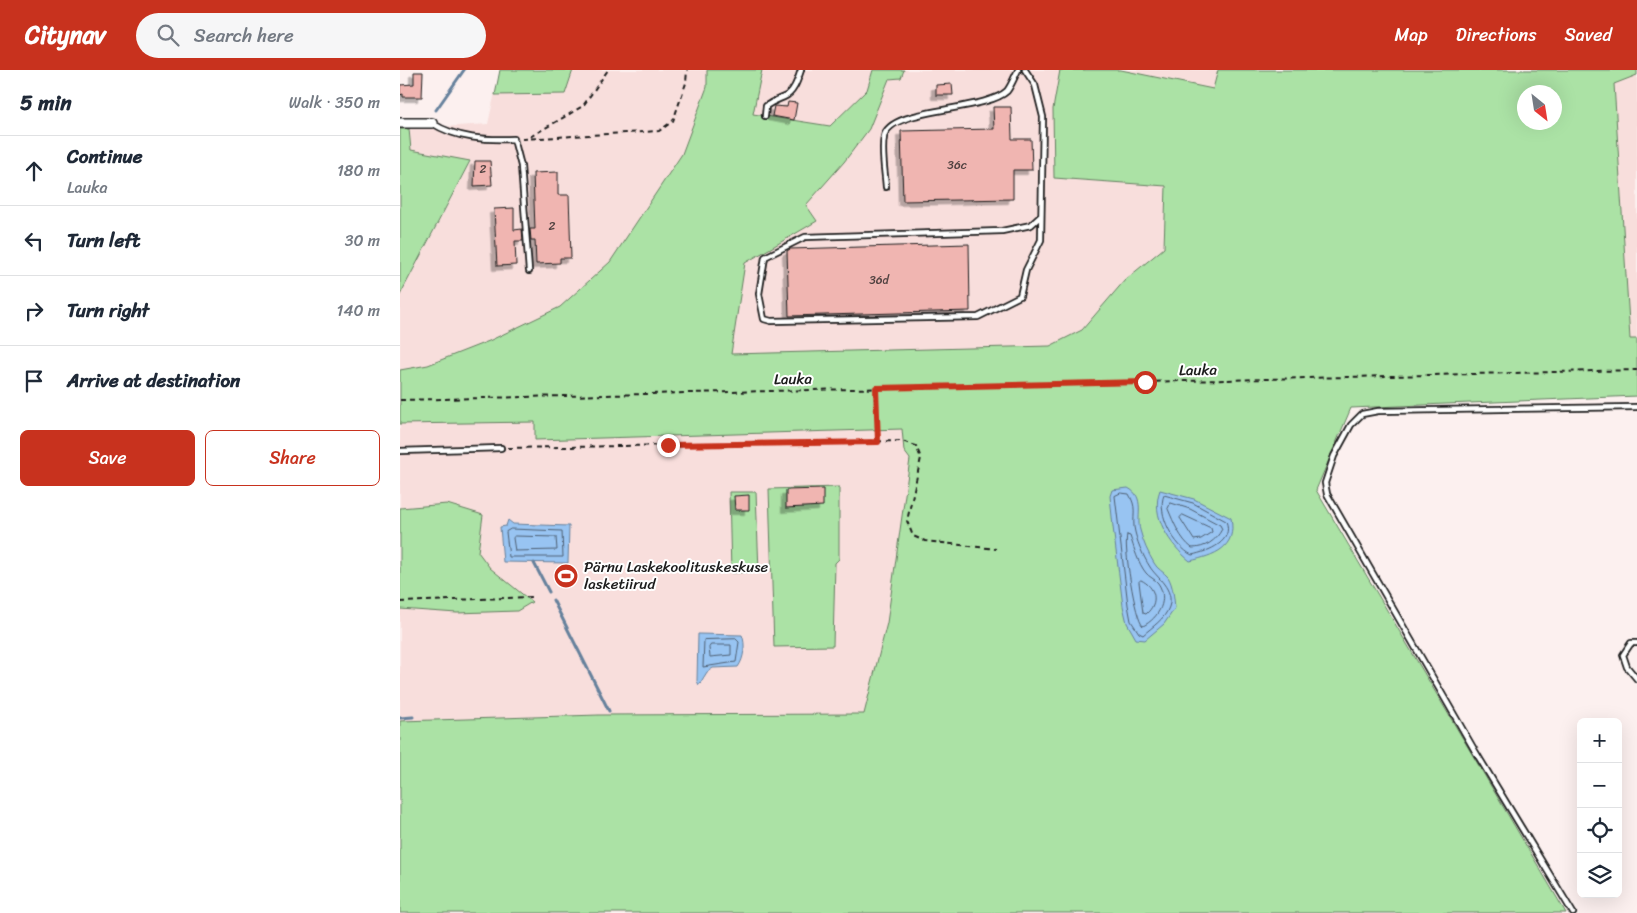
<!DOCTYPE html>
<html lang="en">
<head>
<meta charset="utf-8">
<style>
	:root { --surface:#fff; --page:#f6f6f7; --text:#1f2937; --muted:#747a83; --line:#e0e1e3; --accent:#c8321e }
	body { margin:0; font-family:Sriracha,sans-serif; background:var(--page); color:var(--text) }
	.controls { position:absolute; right:15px; bottom:15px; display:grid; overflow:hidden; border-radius:8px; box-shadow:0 5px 20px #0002 }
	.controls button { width:45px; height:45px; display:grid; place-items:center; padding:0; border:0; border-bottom:1px solid var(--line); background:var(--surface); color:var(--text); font:25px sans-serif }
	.compass { position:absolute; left:1117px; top:15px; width:45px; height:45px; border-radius:50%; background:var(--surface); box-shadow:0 5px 20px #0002; rotate:150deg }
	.stop { position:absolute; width:15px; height:15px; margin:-11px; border:4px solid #c8321e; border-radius:50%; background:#fff }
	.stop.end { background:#c8321e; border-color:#fff; box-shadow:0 1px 5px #0008 }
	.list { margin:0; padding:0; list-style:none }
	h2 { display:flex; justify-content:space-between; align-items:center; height:65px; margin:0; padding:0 20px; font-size:21px }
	h2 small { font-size:16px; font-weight:400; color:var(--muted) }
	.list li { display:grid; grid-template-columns:32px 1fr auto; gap:15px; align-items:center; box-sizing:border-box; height:70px; padding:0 20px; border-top:1px solid var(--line) }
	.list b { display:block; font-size:19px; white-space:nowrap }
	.list p { margin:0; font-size:16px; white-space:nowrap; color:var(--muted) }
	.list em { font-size:16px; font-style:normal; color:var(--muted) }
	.actions { display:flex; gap:10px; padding:15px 20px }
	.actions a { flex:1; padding:11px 0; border:1px solid var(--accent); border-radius:8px; text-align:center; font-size:18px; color:var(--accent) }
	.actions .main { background:var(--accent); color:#fff }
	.icon { flex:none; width:28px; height:28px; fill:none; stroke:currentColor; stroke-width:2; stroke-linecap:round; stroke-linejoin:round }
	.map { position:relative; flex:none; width:1237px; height:843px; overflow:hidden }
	header { display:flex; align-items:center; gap:30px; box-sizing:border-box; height:70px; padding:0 25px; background:var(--accent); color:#fff }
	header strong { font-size:24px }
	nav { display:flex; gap:28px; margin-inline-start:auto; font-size:18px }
	.search { width:350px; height:45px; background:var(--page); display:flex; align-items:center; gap:12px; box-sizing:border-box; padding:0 18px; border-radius:28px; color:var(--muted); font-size:19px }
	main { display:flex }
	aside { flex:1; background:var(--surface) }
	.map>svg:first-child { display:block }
	.built { fill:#f8dedc }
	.green { fill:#abe2a5; stroke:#647f60; fill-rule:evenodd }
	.water { fill:#98c4f2; stroke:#66819c }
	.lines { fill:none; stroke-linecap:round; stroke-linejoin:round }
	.shore { stroke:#4e5f72; stroke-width:1 }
	.stream { stroke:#66819c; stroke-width:3 }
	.building { fill:#f0b5b1; stroke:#1c1c1c; filter:url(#shadow) }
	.service-casing { stroke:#1c1c1c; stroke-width:8 }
	.minor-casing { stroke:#1c1c1c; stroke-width:12 }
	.path { stroke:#1c1c1c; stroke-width:2; stroke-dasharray:5 4; stroke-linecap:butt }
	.service { stroke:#fff; stroke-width:4.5 }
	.minor { stroke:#fff; stroke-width:9 }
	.route { stroke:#c8321e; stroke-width:6 }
	.labels { text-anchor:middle; stroke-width:4; stroke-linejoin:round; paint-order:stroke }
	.number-label { font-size:12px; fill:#514241 }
	.street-label { font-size:15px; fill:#1c1c1c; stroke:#fff }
	.poi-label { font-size:15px; fill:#1c1c1c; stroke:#fff; text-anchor:start }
</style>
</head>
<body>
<header>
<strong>Citynav</strong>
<div class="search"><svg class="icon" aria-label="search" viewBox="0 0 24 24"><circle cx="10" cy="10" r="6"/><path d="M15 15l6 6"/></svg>Search here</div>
<nav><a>Map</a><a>Directions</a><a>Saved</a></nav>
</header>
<main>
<aside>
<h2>5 min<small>Walk · 350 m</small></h2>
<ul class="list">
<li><svg class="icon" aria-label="ahead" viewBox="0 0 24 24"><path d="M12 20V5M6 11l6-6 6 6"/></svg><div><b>Continue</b><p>Lauka</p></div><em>180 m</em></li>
<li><svg class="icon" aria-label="left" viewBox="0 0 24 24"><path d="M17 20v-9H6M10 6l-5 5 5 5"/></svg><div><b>Turn left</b></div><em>30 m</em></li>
<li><svg class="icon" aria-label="right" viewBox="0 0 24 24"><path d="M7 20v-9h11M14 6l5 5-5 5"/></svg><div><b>Turn right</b></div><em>140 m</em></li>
<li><svg class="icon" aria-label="arrive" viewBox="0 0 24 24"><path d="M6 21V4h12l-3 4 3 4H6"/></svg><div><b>Arrive at destination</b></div></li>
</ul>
<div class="actions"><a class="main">Save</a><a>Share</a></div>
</aside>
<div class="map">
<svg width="1237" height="843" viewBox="0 0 1237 843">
	<defs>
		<filter id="shadow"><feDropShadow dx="-4.5" dy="4.5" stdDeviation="0" flood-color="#0004"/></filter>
	</defs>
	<rect width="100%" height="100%" fill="#fcf0ef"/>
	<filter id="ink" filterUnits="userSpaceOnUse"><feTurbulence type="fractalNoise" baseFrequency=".02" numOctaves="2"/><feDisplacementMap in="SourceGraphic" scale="10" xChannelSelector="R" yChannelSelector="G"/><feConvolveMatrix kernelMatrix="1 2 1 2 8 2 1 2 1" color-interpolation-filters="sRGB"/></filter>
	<g filter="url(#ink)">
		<path class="built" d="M100,0h732l-14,47 -164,61 112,7 -3,83 -87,492 -477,-45 -199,6v-426l70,-133 -60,-12 -1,-21 79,-5z
			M1237,0v326l-24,1v-313z"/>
		<path class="green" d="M100,0h73l-8,24 -70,1z
			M307,0h55l-9,44 77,12 37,-36 6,-20h31l-3,8 -12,1 -20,50 -25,33 -38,43 11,16 -72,42 -14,91 319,-8 32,-16 43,-50 39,-32 2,-62 -112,-8 -1,-69 7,-39h61l92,19 5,-19h419v5l-23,9 16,255h7v57l-286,12 -35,82 250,423h-1166v-192l199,-6 265,-1 23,-91 23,-164 -6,-8 -2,-22 -367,11v-18l-135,2v-54l28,-5 61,-24 71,-34 50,-45 72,-108 25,-67zM1124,22h30v30h-30z
			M0,59h9l2,21 59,11 -70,134z
			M439,417v72l-4,4 -2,83 -59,1 -5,-158z
			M329,422h27l3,80 -28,1z
			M47,434l36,11 -5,37 12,16 42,34 -15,9 -60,2 -57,-4v-101z"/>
		<path class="water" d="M728,418c18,9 8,28 12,42 3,12 8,23 14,33 3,6 10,9 14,14 5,8 6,21 7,31l-11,16 -19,16 -9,-1 -9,-16 -4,-17 -10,-79 -3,-31 2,-6z
			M760,420l34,9 37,19c6,30 -16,37 -41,43 -20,-16 -40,-45 -30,-71z
			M108,450l5,4 56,2 -1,37 -65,-1 -3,-35 6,-1z
			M298,564l44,1c4,9 2,24 -4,32l-25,1 -6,4 -8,13 -2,-4z"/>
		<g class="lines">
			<path class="shore" d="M721,423l8,1c8,14 4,18 5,33 2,13 9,29 16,40 6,10 25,22 19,40 -4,12 -17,20 -26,28l-4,-2 -8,-12 -3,-16 -13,-109z
				M764,425l29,8 33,18c8,21 -17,30 -34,34 -17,-8 -36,-41 -28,-60z
				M771,433l19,6 30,16 2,4c-6,12 -17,19 -30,19 -12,-9 -18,-25 -24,-39z
				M783,445l28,13 1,4 -11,7 -7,1 -14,-22z
				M111,459l51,2 1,26h-54l-3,-25z
				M727,465l3,1c4,12 8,27 16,37 3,4 9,6 12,10 11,16 1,35 -15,43 -8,-6 -20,-82 -16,-91z
				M115,466l41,1 1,13 -42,1 -2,-13z
				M741,510c15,7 18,23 5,34l-3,-1 -4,-31z
				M336,569l3,3 -3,20 -33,5 1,-27z
				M311,575h20v10l-21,2 -1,-9z"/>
			<path class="stream" d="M36,40l28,-40
				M134,493l15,29
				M153,530l56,111
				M0,648l13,-1"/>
		</g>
		<path class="building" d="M14,2h9l-1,25h-19v-3l-3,1v-10l14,-1z
			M552,14l1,11h-17v-10z
			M388,32l9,1 -3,17 -22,-4 2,-10 13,1z
			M593,37h18l1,32h19l1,31h-19v29l-110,2 -2,-70 93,-2z
			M75,91h15l2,24 -18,1z
			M158,102v23h11l2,63h-11v5l-24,1 -1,-24h-4l-1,-11h5l-2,-56z
			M114,138v22l8,-1 1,12h-8l1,24 -19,1 -3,-57z
			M569,174l1,67 -181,5 -2,-65 3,-2z
			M423,419v17l-37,2v-18z
			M349,425v15h-14l-1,-14z"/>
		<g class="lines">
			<defs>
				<path id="service" d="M625,0l10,15 8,32 -2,123 -15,30 -6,26 -42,21 -207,4 -7,-2 -5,-25 6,-37 40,-20 197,-6 29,-6 10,-9
					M365,46l1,-10c7,-5 11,-6 18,-9 10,-4 14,-18 17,-27
					M32,53c25,16 54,17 82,16l7,27 8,105
					M486,117c-1,-15 -5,-35 -2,-50 4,-30 101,-25 123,-46 4,-5 8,-15 11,-21
					M0,381l101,-3
					M1237,573h-6l-8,12 4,12 10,12
					M1173,843l-98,-162 -148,-257 -2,-11 9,-27 17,-31 11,-11 16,-3 259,-4"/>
				<path id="minor" d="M0,53h32"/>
			</defs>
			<use href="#service" class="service-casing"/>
			<use href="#minor" class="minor-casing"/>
			<path class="path" d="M130,67l53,-31 25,-36
				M122,69l137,-8 14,-10 13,-38 1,-13
				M476,319l2,53
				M0,330l1237,-30
				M108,378l394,-7 14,5 5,12 -14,63 6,15 12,5 71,8
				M0,532l131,-5"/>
			<use href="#service" class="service"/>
			<use href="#minor" class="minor"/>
		</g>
	</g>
	<g class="lines" filter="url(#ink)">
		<path class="route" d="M268,375l210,-3 -2,-54 269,-6"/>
	</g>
	<defs>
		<symbol id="stadium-disc" viewBox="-11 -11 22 22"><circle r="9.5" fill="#c8321e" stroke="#fff"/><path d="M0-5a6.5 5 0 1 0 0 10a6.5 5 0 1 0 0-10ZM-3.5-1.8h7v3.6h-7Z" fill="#fff"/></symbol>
	</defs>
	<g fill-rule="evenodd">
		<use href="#stadium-disc" x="152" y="492" width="28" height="28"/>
	</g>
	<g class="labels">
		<g class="number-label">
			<text x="557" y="99">36c</text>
			<text x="83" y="103">2</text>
			<text x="152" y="160">2</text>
			<text x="479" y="214">36d</text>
		</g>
		<g class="street-label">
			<text transform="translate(798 300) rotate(-1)" y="5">Lauka</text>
			<text transform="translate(393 309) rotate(-1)" y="5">Lauka</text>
		</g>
		<g class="poi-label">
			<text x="184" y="502">Pärnu Laskekoolituskeskuse<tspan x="184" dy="17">lasketiirud</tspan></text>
		</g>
	</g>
</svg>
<div class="controls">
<button>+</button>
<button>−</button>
<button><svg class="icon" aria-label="locate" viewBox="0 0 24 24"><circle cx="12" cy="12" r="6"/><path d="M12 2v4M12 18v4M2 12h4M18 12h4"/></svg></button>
<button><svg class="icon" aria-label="layers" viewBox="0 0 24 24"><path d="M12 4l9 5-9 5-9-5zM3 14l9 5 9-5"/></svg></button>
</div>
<svg class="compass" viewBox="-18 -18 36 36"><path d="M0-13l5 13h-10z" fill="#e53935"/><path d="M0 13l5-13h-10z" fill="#747a83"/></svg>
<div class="stop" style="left:745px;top:312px"></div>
<div class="stop end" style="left:268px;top:375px"></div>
</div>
</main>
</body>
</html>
